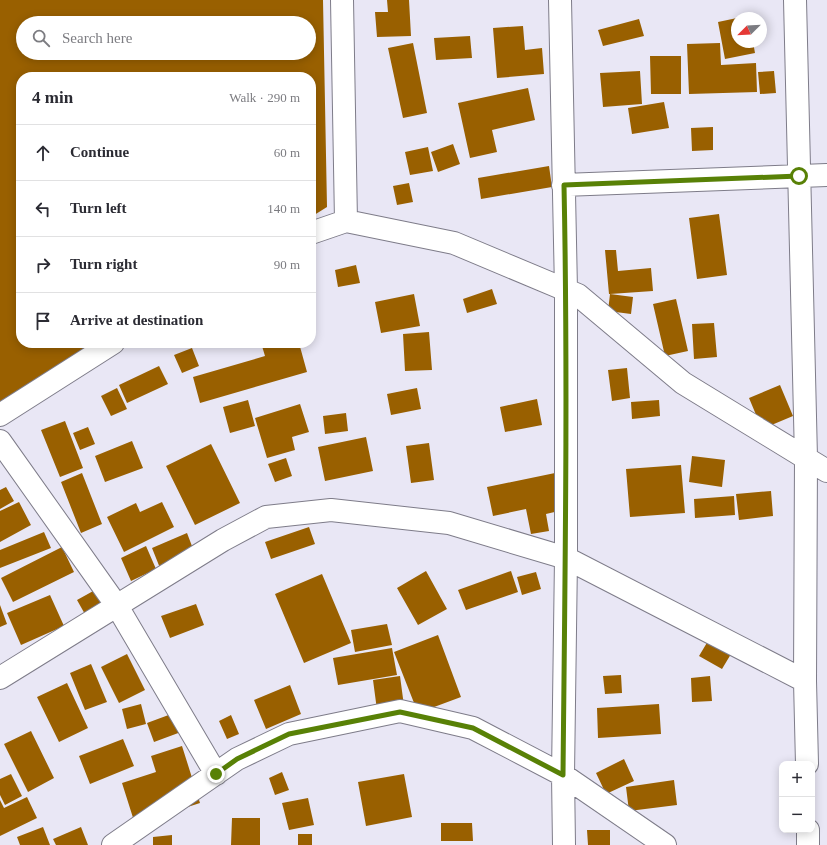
<!DOCTYPE html>
<html lang="en">
<head>
<meta charset="utf-8">
<style>
	:root { --surface:#fff; --page:#f2f2f3; --text:#2b2b33; --muted:#7c7c81; --line:#e1e1e2 }
	body { margin:0; font-family:"Times New Roman",serif; background:var(--page); color:var(--text) }
	.controls { position:absolute; right:12px; bottom:12px; display:grid; overflow:hidden; border-radius:8px; box-shadow:0 2px 10px #0003 }
	.controls button { width:36px; height:36px; display:grid; place-items:center; padding:0; border:0; border-bottom:1px solid var(--line); background:var(--surface); color:var(--text); font:20px sans-serif }
	.compass { position:absolute; left:731px; top:12px; width:36px; height:36px; border-radius:50%; background:var(--surface); box-shadow:0 2px 10px #0003; rotate:246deg }
	.stop { position:absolute; width:12px; height:12px; margin:-9px; border:3px solid #588106; border-radius:50%; background:#fff }
	.stop.end { background:#588106; border-color:#fff; box-shadow:0 1px 4px #0008 }
	.list { margin:0; padding:0; list-style:none }
	h2 { display:flex; justify-content:space-between; align-items:center; height:52px; margin:0; padding:0 16px; font-size:17px }
	h2 small { font-size:13px; font-weight:400; color:var(--muted) }
	.list li { display:grid; grid-template-columns:26px 1fr auto; gap:12px; align-items:center; box-sizing:border-box; height:56px; padding:0 16px; border-top:1px solid var(--line) }
	.list b { display:block; font-size:15px; white-space:nowrap }
	.list em { font-size:13px; font-style:normal; color:var(--muted) }
	.icon { flex:none; width:22px; height:22px; fill:none; stroke:currentColor; stroke-width:2; stroke-linecap:round; stroke-linejoin:round }
	.map { position:relative; flex:none; width:827px; height:845px; overflow:hidden }
	.search { position:absolute; background:var(--surface); box-shadow:0 2px 10px #0003; left:16px; top:16px; width:300px; height:44px; display:flex; align-items:center; gap:10px; box-sizing:border-box; padding:0 14px; border-radius:22px; color:var(--muted); font-size:15px }
	.panel { position:absolute; background:var(--surface); box-shadow:0 2px 10px #0003; left:16px; top:72px; width:300px; height:276px; border-radius:16px }
	.map>svg:first-child { display:block }
	.building { fill:#996000; fill-rule:evenodd }
	.lines { fill:none; stroke-linecap:round; stroke-linejoin:round }
	.minor-casing { stroke:#7e7c89; stroke-width:24 }
	.minor { stroke:#fff; stroke-width:22 }
	.route { stroke:#588106; stroke-width:5 }
</style>
</head>
<body>
<div class="map">
<svg width="827" height="845" viewBox="0 0 827 845">
	<rect width="100%" height="100%" fill="#e9e7f5"/>
	<path class="building" d="M0,0h323l4,207 -16,10v-140h-290v266h93l-114,73zM23,23h286v30h-286z
		M387,0h22l2,36 -34,1 -2,-25h13z
		M737,18v24h16l2,11 -30,6 -7,-37z
		M639,19l5,17 -41,10 -5,-16z
		M523,26l2,24 17,-2 2,26 -47,4 -4,-50z
		M470,36l2,22 -36,2 -2,-22z
		M413,43l14,70 -24,5 -15,-70z
		M720,43l1,22 35,-2 1,29 -68,2 -2,-50z
		M650,56h31v38h-30z
		M640,71l2,33 -39,3 -3,-34z
		M774,71l2,22 -16,1 -2,-22z
		M528,88l7,32 -43,10 5,22 -27,6 -12,-55z
		M664,102l5,26 -37,6 -4,-26z
		M713,127v23l-21,1 -1,-23z
		M453,144l7,20 -22,8 -7,-20z
		M428,147l5,24 -23,4 -5,-23z
		M549,166l3,21 -71,12 -3,-21z
		M409,183l4,19 -16,3 -4,-19z
		M719,214l8,61 -30,4 -8,-61z
		M605,250h11l2,21 33,-3 2,23 -43,3 23,3 -2,17 -23,-3 2,-17h-1z
		M356,265l4,18 -22,4 -3,-17z
		M492,289l5,15 -30,9 -4,-14z
		M414,294l6,32 -39,7 -6,-31z
		M676,299l12,52 -23,5 -12,-52z
		M714,323l3,34 -23,2 -2,-35z
		M429,332l3,38 -27,1 -2,-37z
		M274,343h25l8,29 -107,31 -7,-26 72,-21 -3,-10z
		M192,348l7,18 -17,7 -8,-18z
		M159,366l9,18 -41,19 -8,-18z
		M627,368l3,30 -18,3 -4,-31z
		M780,385l13,31 -31,13 -13,-31z
		M117,388l10,21 -16,7 -10,-20z
		M417,388l4,21 -30,6 -4,-21z
		M537,399l5,26 -37,7 -5,-25z
		M248,400l7,26 -25,7 -7,-26z
		M659,400l1,16 -28,3 -1,-17z
		M300,404l9,28 -17,5 3,13 -28,8 -12,-40z
		M346,413l2,18 -23,3 -2,-18z
		M65,421l18,47 -23,9 -19,-47z
		M88,427l7,17 -15,6 -7,-17z
		M366,437l7,34 -48,10 -7,-34z
		M132,441l11,27 -38,14 -10,-26z
		M429,443l5,37 -23,3 -5,-37z
		M211,444l29,59 -45,22 -29,-59z
		M692,456l33,4 -3,27 -33,-5z
		M286,458l6,18 -17,6 -7,-18z
		M681,465l4,48 -55,4 -4,-48z
		M82,473l20,51 -21,9 -20,-51z
		M555,473l8,37 -17,4 3,17 -18,3 -5,-25 -33,7 -6,-29z
		M6,487l8,14 -14,8v-19z
		M771,491l2,25 -34,4 -3,-26z
		M734,496l1,19 -40,3 -1,-19z
		M19,502l12,23 -31,17v-31z
		M162,502l12,25 -50,25 -17,-35 29,-14 4,9z
		M309,527l6,17 -44,15 -6,-17z
		M44,532l7,16 -51,20v-18z
		M187,533l8,21 -35,14 -8,-20z
		M146,546l10,23 -25,12 -10,-23z
		M62,547l12,25 -61,30 -12,-24z
		M426,571l21,38 -29,16 -21,-37z
		M511,571l7,21 -52,18 -8,-20z
		M536,572l5,17 -19,6 -5,-18z
		M322,574l29,69 -47,20 -29,-69z
		M95,590l9,15 -18,11 -9,-16z
		M50,595l14,31 -43,19 -14,-32z
		M196,604l8,21 -34,13 -9,-22z
		M0,605l7,19 -7,3z
		M387,624l5,21 -37,7 -4,-22z
		M438,635l23,62 -43,16 -24,-61z
		M708,641l23,13 -9,15 -23,-13z
		M392,648l5,27 -59,10 -5,-27z
		M127,654l18,36 -26,13 -18,-36z
		M91,664l16,38 -22,8 -15,-37z
		M621,675l1,18 -17,1 -2,-18z
		M400,676l4,30 -27,4 -4,-30z
		M710,676l2,25 -20,1 -1,-24z
		M67,683l21,45 -29,14 -22,-45z
		M290,685l11,29 -35,15 -12,-29z
		M141,704l5,20 -19,5 -5,-20z
		M659,704l2,30 -63,4 -1,-30z
		M174,713l7,19 -27,10 -7,-19z
		M231,715l8,19 -12,5 -8,-18z
		M31,731l23,47 -26,14 -24,-48z
		M123,739l11,27 -44,18 -11,-28z
		M182,746l18,57 -65,21 -13,-41 34,-11 -5,-16z
		M624,759l10,22 -28,13 -10,-21z
		M282,772l7,18 -14,5 -6,-17z
		M11,774l11,22 -17,9 -5,-10v-16z
		M404,774l8,43 -46,9 -8,-44z
		M674,780l3,25 -48,6 -3,-24z
		M27,797l10,21 -37,18v-36l4,8z
		M308,798l6,27 -25,5 -7,-27z
		M232,818h28v27h-29z
		M441,823h31l1,18h-32z
		M43,827l7,18h-30l-3,-8z
		M81,827l7,18h-32l-3,-6z
		M587,830h23v15h-22z
		M298,834h14v11h-14z
		M172,835v10h-19v-8z"/>
	<g class="lines">
		<defs>
			<path id="minor" d="M342,0l4,221
				M560,0l6,290v268l-3,217 1,70
				M795,0l11,458 -1,223 2,83
				M563,185l264,-10
				M311,233l35,-12 108,22 124,52 105,88 144,88
				M0,415l113,-72
				M0,441l117,165 99,168
				M0,678l223,-138 43,-23 65,-7 118,13 117,35 239,123
				M808,830v15
				M113,845l124,-86 52,-25 111,-23 73,17 90,47 102,70"/>
		</defs>
		<use href="#minor" class="minor-casing"/>
		<use href="#minor" class="minor"/>
	</g>
	<g class="lines">
		<path class="route" d="M216,774l21,-15 52,-25 111,-22 73,16 90,47c2,-197 5,-393 1,-590l235,-9"/>
	</g>
</svg>
<div class="controls">
<button>+</button>
<button>−</button>
</div>
<svg class="compass" viewBox="-18 -18 36 36"><path d="M0-13l5 13h-10z" fill="#e53935"/><path d="M0 13l5-13h-10z" fill="#7c7c81"/></svg>
<div class="stop" style="left:799px;top:176px"></div>
<div class="stop end" style="left:216px;top:774px"></div>
<div class="search"><svg class="icon" aria-label="search" viewBox="0 0 24 24"><circle cx="10" cy="10" r="6"/><path d="M15 15l6 6"/></svg>Search here</div>
<section class="panel">
<h2>4 min<small>Walk · 290 m</small></h2>
<ul class="list">
<li><svg class="icon" aria-label="ahead" viewBox="0 0 24 24"><path d="M12 20V5M6 11l6-6 6 6"/></svg><div><b>Continue</b></div><em>60 m</em></li>
<li><svg class="icon" aria-label="left" viewBox="0 0 24 24"><path d="M17 20v-9H6M10 6l-5 5 5 5"/></svg><div><b>Turn left</b></div><em>140 m</em></li>
<li><svg class="icon" aria-label="right" viewBox="0 0 24 24"><path d="M7 20v-9h11M14 6l5 5-5 5"/></svg><div><b>Turn right</b></div><em>90 m</em></li>
<li><svg class="icon" aria-label="arrive" viewBox="0 0 24 24"><path d="M6 21V4h12l-3 4 3 4H6"/></svg><div><b>Arrive at destination</b></div></li>
</ul>
</section>
</div>
</body>
</html>
